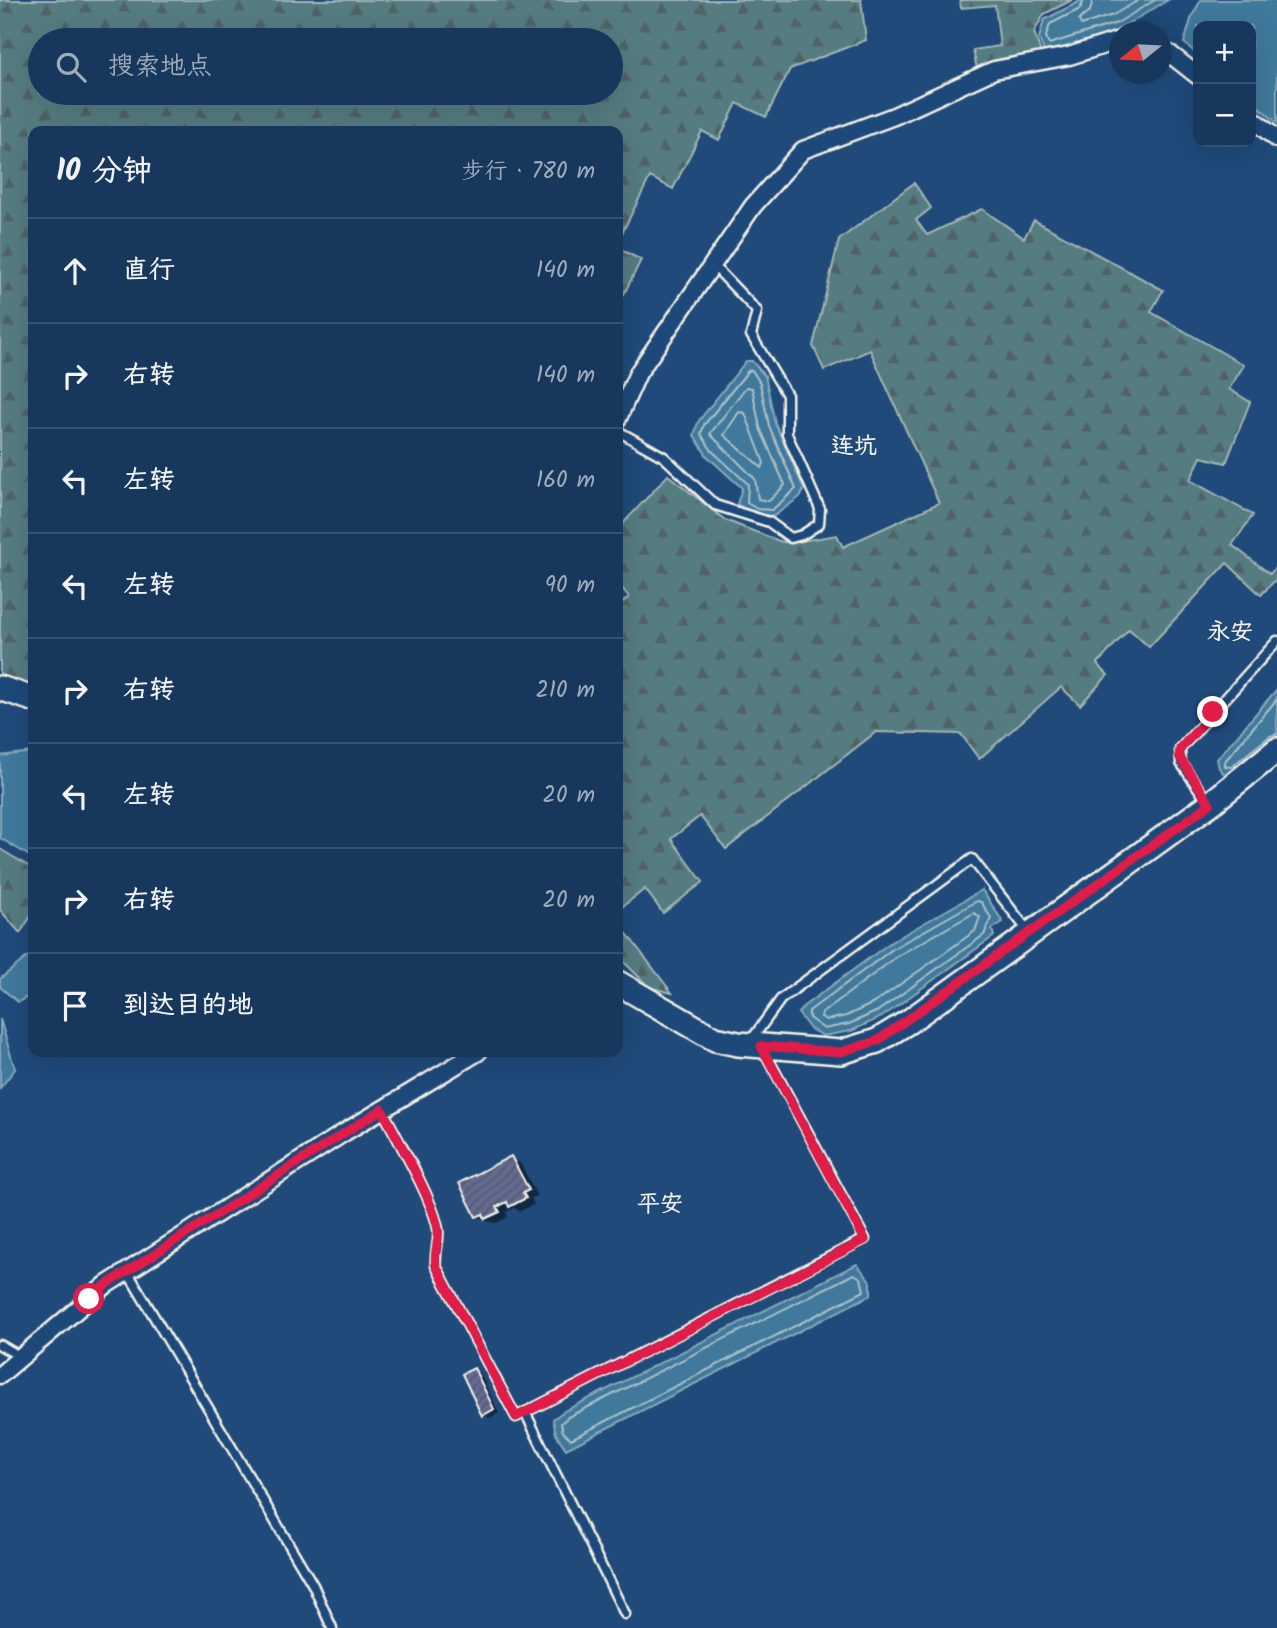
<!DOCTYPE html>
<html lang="zh">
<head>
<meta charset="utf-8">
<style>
	:root { --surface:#17385c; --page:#203f62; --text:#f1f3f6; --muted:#9eacbb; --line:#365272 }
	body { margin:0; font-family:Kalam,"LXGW WenKai TC",sans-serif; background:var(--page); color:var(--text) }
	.controls { position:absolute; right:21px; top:21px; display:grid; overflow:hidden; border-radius:14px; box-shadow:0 7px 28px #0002 }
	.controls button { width:63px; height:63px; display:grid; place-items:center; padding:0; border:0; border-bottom:2px solid var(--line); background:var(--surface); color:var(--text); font:35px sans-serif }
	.compass { position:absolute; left:1109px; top:21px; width:63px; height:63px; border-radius:50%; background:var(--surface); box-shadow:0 7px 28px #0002; rotate:252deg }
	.stop { position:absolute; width:21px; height:21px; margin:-16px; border:5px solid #e11d48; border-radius:50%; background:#fff }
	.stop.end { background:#e11d48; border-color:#fff; box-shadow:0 2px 7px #0008 }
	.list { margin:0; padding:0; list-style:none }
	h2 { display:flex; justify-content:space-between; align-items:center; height:91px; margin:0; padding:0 28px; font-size:30px }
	h2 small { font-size:23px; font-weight:400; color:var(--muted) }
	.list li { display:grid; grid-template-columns:46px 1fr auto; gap:21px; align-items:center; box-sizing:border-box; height:105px; padding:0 28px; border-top:2px solid var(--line) }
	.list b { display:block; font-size:26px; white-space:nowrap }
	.list em { font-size:23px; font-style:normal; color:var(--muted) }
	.icon { flex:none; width:38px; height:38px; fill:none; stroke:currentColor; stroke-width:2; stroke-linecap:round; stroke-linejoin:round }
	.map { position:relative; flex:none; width:1277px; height:1628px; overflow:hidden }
	.search { position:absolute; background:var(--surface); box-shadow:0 7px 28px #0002; left:28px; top:28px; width:595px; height:77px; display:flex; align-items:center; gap:18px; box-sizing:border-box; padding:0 24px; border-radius:38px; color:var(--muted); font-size:26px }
	.panel { position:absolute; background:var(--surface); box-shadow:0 7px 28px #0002; left:28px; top:126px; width:595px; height:931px; border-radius:14px }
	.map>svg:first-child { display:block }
	.forest { fill:url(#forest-firs); stroke:#a4b6b4; stroke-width:2; fill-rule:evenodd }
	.water { fill:#41799b; stroke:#89a9ba; stroke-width:2 }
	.shadow { fill:#0007 }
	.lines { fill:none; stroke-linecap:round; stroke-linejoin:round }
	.shore { stroke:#acc1c9; stroke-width:2 }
	.building { fill:url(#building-hatch); stroke:#f4f1e8; stroke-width:2 }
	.lane-casing { stroke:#f4f1e8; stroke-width:13 }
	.street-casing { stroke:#f4f1e8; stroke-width:21 }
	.secondary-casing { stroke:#f4f1e8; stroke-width:28 }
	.lane { stroke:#1f4a7a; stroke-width:8 }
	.street { stroke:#1f4a7a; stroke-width:16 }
	.secondary { stroke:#1f4a7a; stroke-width:23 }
	.route { stroke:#e11d48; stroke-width:9 }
	.labels { text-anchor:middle; stroke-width:5; stroke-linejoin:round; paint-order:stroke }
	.quarter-label { font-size:23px; font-weight:bold; fill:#f4f1e8; stroke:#1f4a7a }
</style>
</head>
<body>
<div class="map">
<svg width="1277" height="1628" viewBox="0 0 1277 1628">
	<defs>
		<pattern id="forest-firs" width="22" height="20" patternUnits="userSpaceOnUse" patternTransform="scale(1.75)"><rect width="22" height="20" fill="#557b81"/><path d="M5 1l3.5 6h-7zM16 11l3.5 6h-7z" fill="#506466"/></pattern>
		<pattern id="building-hatch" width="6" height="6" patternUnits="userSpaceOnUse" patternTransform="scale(1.75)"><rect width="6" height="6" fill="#636b91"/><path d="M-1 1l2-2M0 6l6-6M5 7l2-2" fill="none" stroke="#555868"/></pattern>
	</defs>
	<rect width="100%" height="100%" fill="#1f4a7a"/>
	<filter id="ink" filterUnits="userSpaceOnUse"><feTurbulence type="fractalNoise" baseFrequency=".0143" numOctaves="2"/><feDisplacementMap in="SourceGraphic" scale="14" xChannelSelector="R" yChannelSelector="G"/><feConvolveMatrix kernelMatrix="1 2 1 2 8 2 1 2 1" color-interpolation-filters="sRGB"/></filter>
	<g filter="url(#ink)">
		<path class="forest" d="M0,0h861l5,40 -76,29 -24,48 -29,-14 -18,37 -17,-9 -29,58 -23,-12 -32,64v-110h-585v559l-33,-12zM40,40h571v53h-571z
			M960,0h112l-28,14 -10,18 8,24 -64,18 -5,-24 27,-4 -5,-41 -34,3z
			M914,183l17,25 -15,12 11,15 55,-26 42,29 10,-18 129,70 -12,22 93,53 -15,24 21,13 -24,61 -25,-6 -11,23 63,35 -21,30 38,29 7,-8v12l-16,17 -34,-32 -78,84 -20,-18 -32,35 11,11 -28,30 -19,-18 -82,72 -18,-25 -85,-2 -150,117 -26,-33 -29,23 32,43 -40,31 -18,-24 -27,21v-304l11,-9 -11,-14v-54l50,-54 57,45 54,21 10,2 48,-8 6,12 96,-44 -69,-153 -46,20 -11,-24 26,-106z
			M618,248l23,12 -23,46z
			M0,849l33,20v44l-13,20 -20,-23z
			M618,922l54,71 -23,-6 -31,-31z"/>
		<path class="water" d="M1082,0h86l-54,32 -69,22 -6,-16 5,-18z
			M1201,0h76v123l-26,-23v-74h-53v29l-14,-12 8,-27z
			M746,361h6l13,15 10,47 29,66 -3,7 -27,20 -19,-1 -18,-11 5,-16 -35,-32 -13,-21 4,-13z
			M1277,689v50l-45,36 -6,1 -7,-8 -2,-9z
			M33,752v106l-33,-20v-82z
			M982,890l21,32 -11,7 2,7 -112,81 -31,14 -28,5 -13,-7 -12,-16 6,-7 87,-64z
			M31,954l2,40 -15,8 -18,-15v-8z
			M0,1019l15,50 -15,19z
			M857,1264l14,18v13l-305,154 -10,-15 -3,-15 11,-8z"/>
		<path class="shadow" d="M511,1158l9,5 17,33 -6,2 3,6 -14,7 -6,-3 -8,4 2,5 -12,6 -9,-2 -9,-5z
			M474,1370l6,3 19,40 -10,5 -6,-4z"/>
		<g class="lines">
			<path class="shore" d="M1084,0l-4,9 -30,15 -4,13 3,7 68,-21 38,-23
				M1093,0l-3,11 -11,9 2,5 32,-10 26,-15
				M752,370l8,13 9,43 27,63 -24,21 -15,-1 -10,-6 1,-19 -36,-33 -11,-17 3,-9 44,-54z
				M746,387l6,1 8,40 25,57 -16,16 -11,-2 -3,-20 -45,-45z
				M739,412l6,1 19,50 -2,5 -38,-33z
				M1277,699l-52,62v5l6,1 39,-31 7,-2
				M977,901l4,1 10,16 -7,17 -106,76 -29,13 -25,5 -15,-11v-7l85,-63z
				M974,913l6,4 -5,14 -101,72 -28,13 -20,4 -5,-3 1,-4 77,-58z
				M854,1274l7,4 3,13 -293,148 -8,-7 -2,-9 7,-6z"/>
		</g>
		<path class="building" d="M511,1156l18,34 -6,3 3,5 -17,9 -2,-5 -10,5 3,5 -15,7 -2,-5 -7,3 -17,-34z
			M474,1368l20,41 -12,7 -20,-42z"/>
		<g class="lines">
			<defs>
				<path id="lane" d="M618,431l46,26 51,48 54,17 22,16 11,-3 17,-11 1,-15 -33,-75v-39l-36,-60 6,-24 -44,-46
					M1208,802l-27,-39 -1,-14 97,-108
					M749,1043l32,-44 191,-140 56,72
					M382,1109c15,30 51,90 56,120 2,12 -4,24 -2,37l80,151 349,-178 -102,-190
					M127,1271l186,314 19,43
					M0,1345l21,12
					M525,1412l100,202"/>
				<path id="street" d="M1162,51l8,3 28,22
					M1251,118l26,21
					M618,418l20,-45 115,-167 50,-56 91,-34 100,-46 75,-14 51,-16
					M0,1375l106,-90 239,-153 133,-80"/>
				<path id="secondary" d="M0,688l33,11
					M618,983l97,56 23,5 103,8 36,-11 31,-19 302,-218 67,-54"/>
			</defs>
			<use href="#lane" class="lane-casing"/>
			<use href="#street" class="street-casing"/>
			<use href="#secondary" class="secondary-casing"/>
			<use href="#lane" class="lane"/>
			<use href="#street" class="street"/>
			<use href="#secondary" class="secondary"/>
		</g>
	</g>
	<g class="lines" filter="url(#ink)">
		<path class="route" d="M89,1299l17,-14 276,-176c15,30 51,90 56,120 2,12 -5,22 -2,37l80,151 349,-177 -104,-194 80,6 36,-11 333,-237 -31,-48 1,-7 33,-37"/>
	</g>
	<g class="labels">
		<g class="quarter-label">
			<text x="854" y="453">连坑</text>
			<text x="1230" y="639">永安</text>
			<text x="660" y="1211">平安</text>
		</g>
	</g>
</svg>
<div class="controls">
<button>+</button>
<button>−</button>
</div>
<svg class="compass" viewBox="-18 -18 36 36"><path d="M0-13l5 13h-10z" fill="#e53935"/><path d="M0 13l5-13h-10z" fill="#9eacbb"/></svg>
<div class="stop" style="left:89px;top:1299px"></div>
<div class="stop end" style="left:1213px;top:712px"></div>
<div class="search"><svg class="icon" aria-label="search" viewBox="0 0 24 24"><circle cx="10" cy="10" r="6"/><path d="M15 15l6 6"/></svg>搜索地点</div>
<section class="panel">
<h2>10 分钟<small>步行 · 780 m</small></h2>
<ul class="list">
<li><svg class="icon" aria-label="ahead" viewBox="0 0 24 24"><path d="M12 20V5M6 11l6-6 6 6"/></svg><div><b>直行</b></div><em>140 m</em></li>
<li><svg class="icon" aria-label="right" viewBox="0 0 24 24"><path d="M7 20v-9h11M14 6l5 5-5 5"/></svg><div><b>右转</b></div><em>140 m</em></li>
<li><svg class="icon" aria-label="left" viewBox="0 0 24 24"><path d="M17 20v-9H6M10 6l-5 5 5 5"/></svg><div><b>左转</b></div><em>160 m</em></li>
<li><svg class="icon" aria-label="left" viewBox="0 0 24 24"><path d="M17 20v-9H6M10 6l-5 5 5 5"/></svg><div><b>左转</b></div><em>90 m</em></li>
<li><svg class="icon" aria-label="right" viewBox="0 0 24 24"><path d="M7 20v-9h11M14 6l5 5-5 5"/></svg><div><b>右转</b></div><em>210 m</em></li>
<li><svg class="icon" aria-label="left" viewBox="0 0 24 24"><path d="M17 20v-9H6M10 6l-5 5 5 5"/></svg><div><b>左转</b></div><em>20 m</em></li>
<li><svg class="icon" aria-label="right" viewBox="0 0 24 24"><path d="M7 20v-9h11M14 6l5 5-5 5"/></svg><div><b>右转</b></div><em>20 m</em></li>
<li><svg class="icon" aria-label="arrive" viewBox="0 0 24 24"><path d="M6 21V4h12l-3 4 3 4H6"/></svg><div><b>到达目的地</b></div></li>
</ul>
</section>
</div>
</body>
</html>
